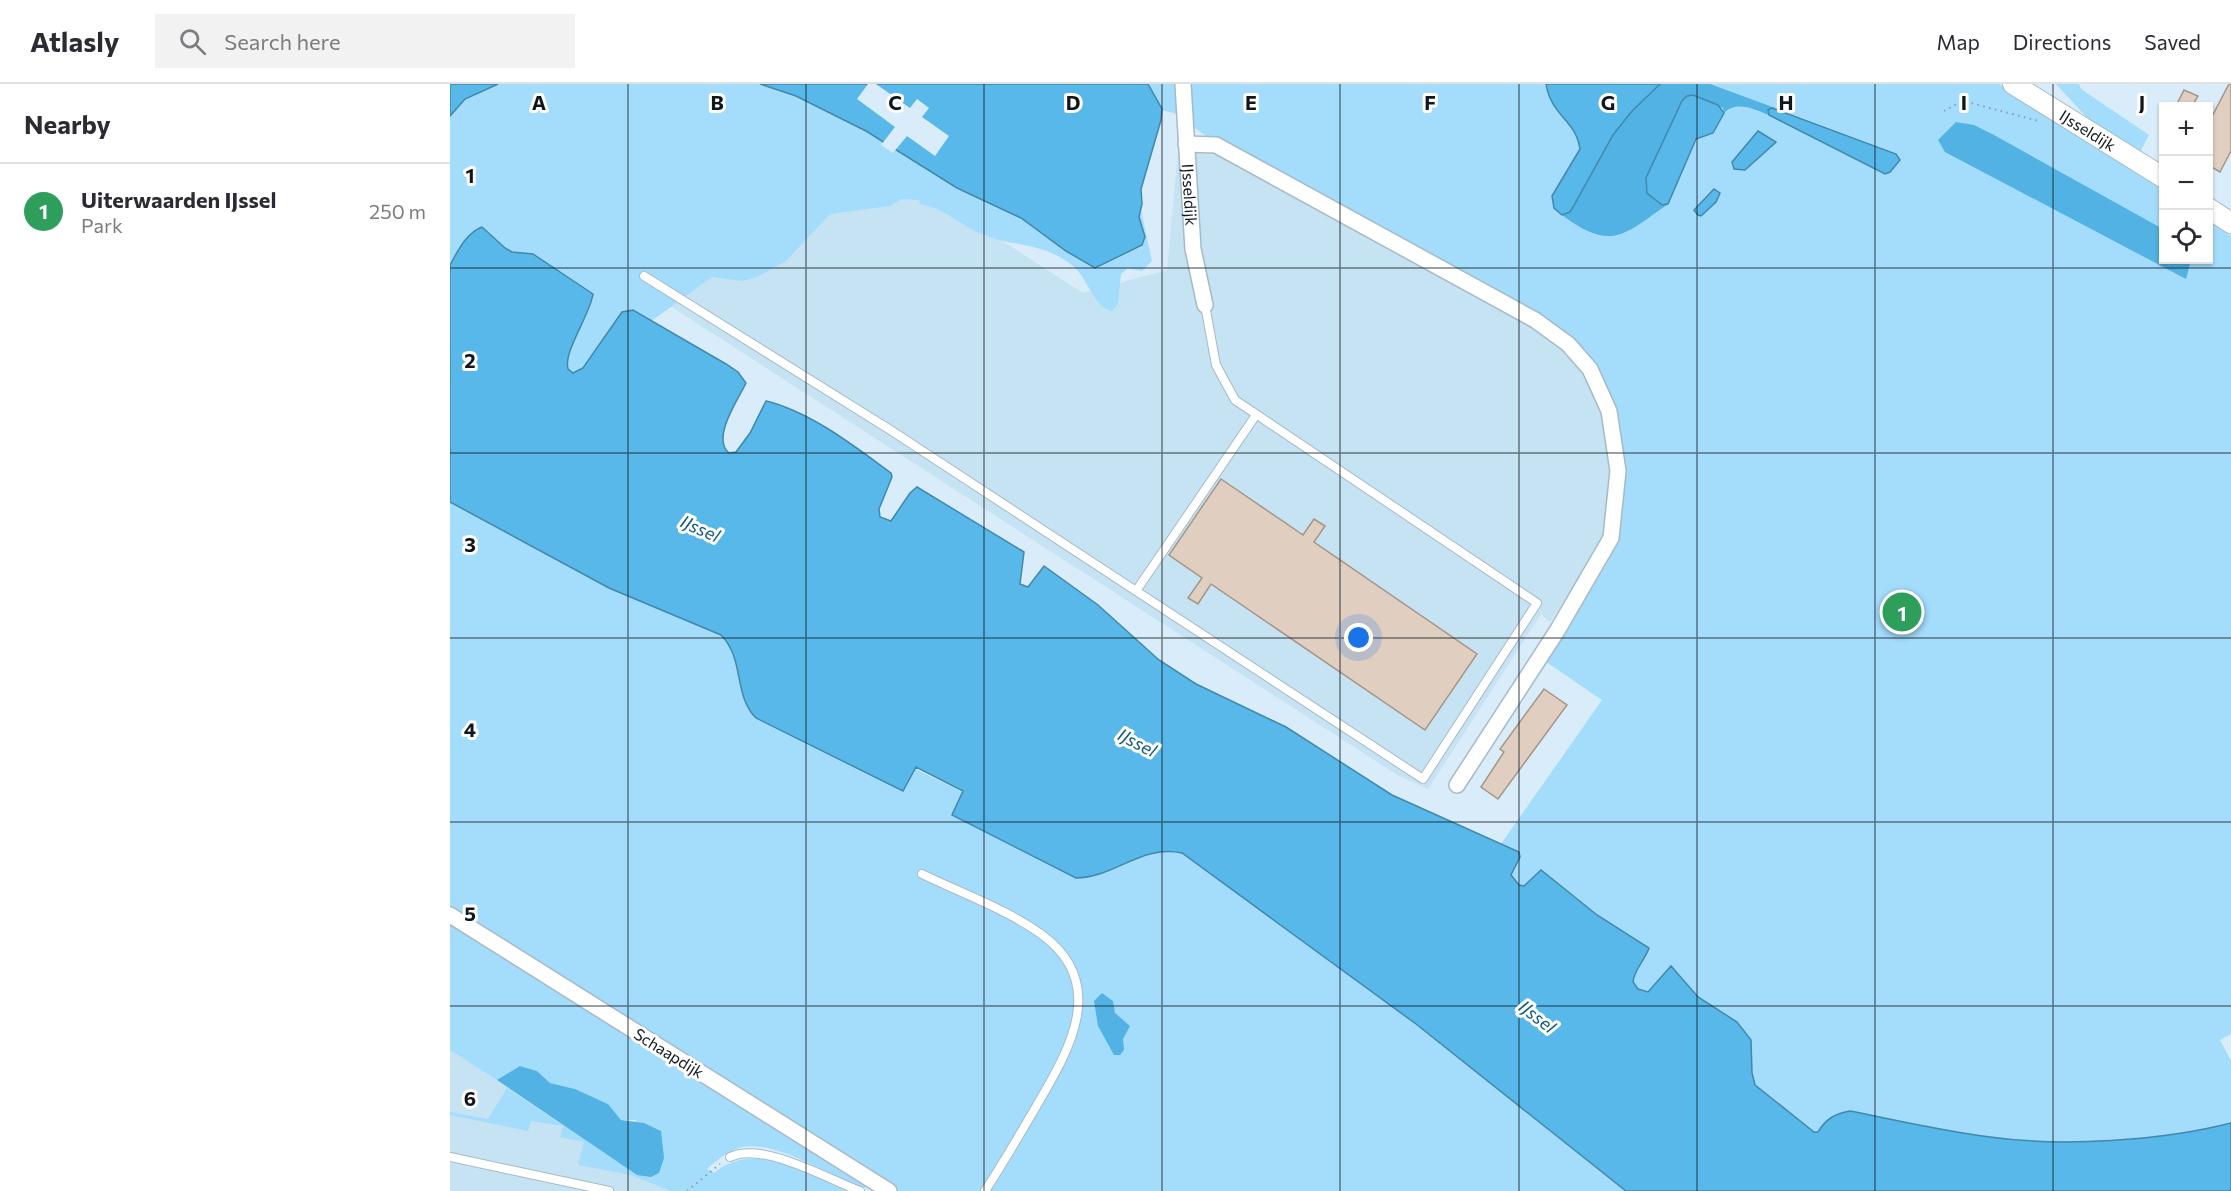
<!DOCTYPE html>
<html lang="en">
<head>
<meta charset="utf-8">
<style>
	:root { --surface:#fff; --page:#f2f2f3; --text:#2b2b33; --muted:#7c7c81; --line:#e1e1e2; --accent:#b45309 }
	body { margin:0; font-family:Commissioner,sans-serif; background:var(--page); color:var(--text) }
	.controls { position:absolute; right:18px; top:18px; display:grid; overflow:hidden; border-radius:0px; box-shadow:0 2px 4px #0004 }
	.controls button { width:54px; height:54px; display:grid; place-items:center; padding:0; border:0; border-bottom:2px solid var(--line); background:var(--surface); color:var(--text); font:30px sans-serif }
	.you { position:absolute; left:909px; top:554px; width:21px; height:21px; margin:-15px; border:4px solid #fff; border-radius:50%; background:#1a73e8; box-shadow:0 0 0 9px #1a73e833 }
	.badge { display:grid; place-items:center; width:39px; height:39px; border-radius:50%; background:var(--accent); color:#fff; font-size:20px; font-weight:700 }
	.pin { position:absolute; translate:-50% -50%; border:3px solid #fff; box-shadow:0 2px 6px #0006 }
	.list { margin:0; padding:0; list-style:none }
	h2 { display:flex; justify-content:space-between; align-items:center; height:78px; margin:0; padding:0 24px; font-size:26px }
	h2 small { font-size:20px; font-weight:400; color:var(--muted) }
	.list li { display:grid; grid-template-columns:39px 1fr auto; gap:18px; align-items:center; box-sizing:border-box; height:96px; padding:0 24px; border-top:2px solid var(--line) }
	.list b { display:block; font-size:22px; white-space:nowrap }
	.list p { margin:0; font-size:20px; white-space:nowrap; color:var(--muted) }
	.list em { font-size:20px; font-style:normal; color:var(--muted) }
	.icon { flex:none; width:33px; height:33px; fill:none; stroke:currentColor; stroke-width:2; stroke-linecap:round; stroke-linejoin:round }
	.map { position:relative; flex:none; width:1781px; height:1107px; overflow:hidden }
	header { display:flex; align-items:center; gap:36px; box-sizing:border-box; height:84px; padding:0 30px; background:var(--surface); border-bottom:2px solid var(--line) }
	header strong { font-size:28px }
	nav { display:flex; gap:33px; margin-inline-start:auto; font-size:21px }
	.search { width:420px; height:54px; background:var(--page); display:flex; align-items:center; gap:15px; box-sizing:border-box; padding:0 21px; border-radius:0px; color:var(--muted); font-size:22px }
	main { display:flex }
	aside { flex:1; background:var(--surface) }
	.map>svg:first-child { display:block }
	.built { fill:#c6e3f4 }
	.green { fill:#a4dcfc }
	.forest { fill:#51b2e3 }
	.water { fill:#58b8e9; stroke:#4288ac; stroke-width:1.5 }
	.pier { fill:#d8ecf9 }
	.building { fill:#e0cfc0; stroke:#a59587; stroke-width:1.5 }
	.lines { fill:none; stroke-linecap:round; stroke-linejoin:round }
	.service-casing { stroke:#a6bac6; stroke-width:10 }
	.minor-casing { stroke:#a6bac6; stroke-width:18 }
	.tertiary-casing { stroke:#a6bac6; stroke-width:22 }
	.path { stroke:#8d9ca6; stroke-width:2; stroke-dasharray:1.5 4.5; stroke-linecap:butt }
	.service { stroke:#fff; stroke-width:8 }
	.minor { stroke:#fff; stroke-width:15 }
	.tertiary { stroke:#fff; stroke-width:20 }
	.grid { fill:none; stroke:#10171c; stroke-width:1.5; stroke-opacity:0.55 }
	.labels { text-anchor:middle; stroke-width:6; stroke-linejoin:round; paint-order:stroke }
	.street-label { font-size:16px; fill:#10171c; stroke:#fff }
	.water-label { font-size:18px; font-style:italic; fill:#0f5b7c; stroke:#fff }
	.grid-label { font-size:20px; text-anchor:middle; font-weight:bold; fill:#10171c; stroke:#fff; stroke-width:6; stroke-linejoin:round; paint-order:stroke }
</style>
</head>
<body>
<header>
<strong>Atlasly</strong>
<div class="search"><svg class="icon" aria-label="search" viewBox="0 0 24 24"><circle cx="10" cy="10" r="6"/><path d="M15 15l6 6"/></svg>Search here</div>
<nav><a>Map</a><a>Directions</a><a>Saved</a></nav>
</header>
<main>
<aside>
<h2>Nearby<small></small></h2>
<ul class="list">
<li><span class="badge" style="background:#2e9e5b">1</span><div><b>Uiterwaarden IJssel</b><p>Park</p></div><em>250 m</em></li>
</ul>
</aside>
<div class="map">
<svg width="1781" height="1107" viewBox="0 0 1781 1107">
	<rect width="100%" height="100%" fill="#d8ecf9"/>
	<path class="built" d="M380,46l253,163 84,-23 11,-118 39,3 10,2 323,177 47,53 17,85 -8,65 -56,85 -9,-8 -113,175 -29,-13 -845,-545z
		M0,944l272,163h-272z"/>
	<path class="green" d="M0,0h1549l49,27 115,78 1,71h44l1,-40 22,16v798l-11,6 11,21v130l-360,-24 -63,-39 -173,-139 -119,-107 -5,-7 6,-10 -1,-5 -15,-16 101,-144 -60,-41 64,-94 10,-21 4,-27 -4,-93 -39,-77 -363,-205 -23,-17v-7l-29,-8 -23,91 13,60 -10,10 -14,-3 -7,6 -3,30 -6,7c-19,-4 -24,-33 -39,-45 -31,-25 -58,-18 -91,-32 -22,-9 -38,-26 -62,-30l-1,-4 -17,-1 -12,7 -60,8 -44,47 -29,16 -15,4 -30,-4 -135,98 -127,-77z
		M1606,0h23l2,5 68,46 -10,19 -49,-33z
		M0,418l159,86 112,47 190,132 204,99c23,-9 41,-19 67,-13l234,171 210,167h-731l-445,-284z
		M0,839l384,242 33,21 -3,2c-32,-11 -88,-48 -122,-41 -13,3 -25,13 -35,22l7,4c38,-33 94,-1 133,18h-176l-40,-16 -53,-10 6,-23 -24,-5 3,-11 -32,-5 -3,10 -78,-16v-3l38,7 19,-31 130,87 -1,-55h-15l-13,-16 -33,-15 -25,-6 -13,-12 -17,-5 -23,14 -47,-30z"/>
	<path class="forest" d="M1210,0h50l71,26 -9,-2 -4,2 1,5c-14,-5 -32,-15 -45,-2l-1,-5 -36,-12 -5,5 -36,77 16,27 6,-1c-44,31 -57,48 -106,11l8,-3 3,-5 40,-72 19,-24z
		M1506,38l18,3 20,10 169,94 1,31h27l-5,19 -241,-127 -7,-12z
		M652,909l11,8 2,12 15,13 -7,13 1,11 -4,5h-6l-16,-29 -4,-25z
		M70,982l17,5 13,12 25,6 33,15 13,16 23,3 17,8 3,27 -5,15 -8,4 -14,-2 -140,-95z"/>
	<path class="water" d="M0,0h48l-33,15 -15,17z
		M310,0h388l14,25 -1,11 -20,69 1,15 -3,13 6,20 -3,8 -47,23 -29,-17 -45,-33 -64,-30 -91,-57 -70,-35z
		M1096,0h114l-28,27 -19,24 -40,72 -3,5 -8,3 -8,-7 -2,-12 28,-47c-4,-29 -29,-33 -34,-65z
		M1243,11l25,10 6,8 -11,20 -17,6 -28,65 -6,1 -15,-12 -1,-15 36,-77 5,-5z
		M1322,24l124,46 4,6 -10,12 -5,2 -116,-59 -1,-5z
		M1308,47l18,11 -31,28 -11,-1 -2,-7z
		M1264,105l6,4 -4,9 -15,14 -3,-1 -4,-5z
		M32,143l23,21 7,4 21,2 60,40c-3,21 -30,58 -25,75l5,4 10,-5 39,-56 11,-2 93,54 12,8 8,11c-8,17 -35,55 -17,70l7,-1 14,-19 16,-32c45,11 88,45 125,72l1,4 -13,32 1,8 11,4 19,-28 7,-6 107,65 -4,32 8,3 16,-21 54,39 61,55 37,24 90,43 106,68 127,57 1,5 -9,18 8,10 5,1 17,-16 56,45 52,33c-4,12 -15,22 -16,34l5,7 10,3 23,-26 27,31 39,25 14,18 1,33 3,12 59,47h4c8,-13 16,-18 32,-21 46,9 93,20 140,26 71,10 171,4 241,-14v68h-605l-210,-167 -234,-171c-40,-9 -68,25 -106,25l-124,-63 11,-24 -47,-24 -13,24 -147,-73c-23,-23 -11,-59 -35,-83l-112,-47 -159,-86v-237c8,-14 16,-32 32,-38z"/>
	<path class="pier" d="M418,0h8l34,24 7,-9 12,9 -7,9 27,19 -14,20 -28,-20 -14,17 -12,-8 14,-18 -38,-28z"/>
	<path class="building" d="M1779,0h2v67l-11,21 -12,-7v-41z
		M1734,6l14,6 -6,10h-16z
		M771,395l82,56 11,-16 11,7 -11,16 163,112 -52,76 -214,-146 -13,20 -10,-6 14,-20 -33,-23z
		M1094,605l23,16 -69,94 -17,-12 23,-35 -4,-3z"/>
	<g class="lines">
		<defs>
			<path id="service" d="M194,192l248,155 531,348 114,-176 -302,-203 -19,-35 -11,-60
				M686,507l120,-176
				M472,790c39,19 84,35 119,60 71,51 25,121 -8,178 -16,27 -31,53 -48,79
				M0,1073l159,34
				M280,1073c32,-16 98,22 130,34"/>
			<g id="minor">
				<path id="s1" d="M733,0l10,165 12,56"/>
				<path d="M736,60l30,1 319,175 33,24 22,25 19,42 9,60 -7,67 -54,93 -100,154"/>
				<path d="M0,831l439,276"/>
			</g>
			<g id="tertiary">
				<path id="s2" d="M1563,0l151,94"/>
				<path d="M1758,124l23,15"/>
			</g>
		</defs>
		<use href="#service" class="service-casing"/>
		<use href="#minor" class="minor-casing"/>
		<use href="#tertiary" class="tertiary-casing"/>
		<path class="path" d="M1494,27l14,-8 9,-1 72,19
			M237,1107l33,-27"/>
		<use href="#service" class="service"/>
		<use href="#minor" class="minor"/>
		<use href="#tertiary" class="tertiary"/>
	</g>
	<path class="grid" d="M178,0v1107M356,0v1107M534,0v1107M712,0v1107M890,0v1107M1069,0v1107M1247,0v1107M1425,0v1107M1603,0v1107M0,184h1781M0,369h1781M0,554h1781M0,738h1781M0,922h1781"/>
	<g class="labels">
		<g class="street-label">
			<text dy="6" stroke="none"><textPath href="#s2" startOffset="88">IJsseldijk</textPath></text>
			<text dy="6" stroke="none"><textPath href="#s1" startOffset="111">IJsseldijk</textPath></text>
			<text transform="translate(219 969) rotate(32)" y="6">Schaapdijk</text>
		</g>
		<g class="water-label">
			<text transform="translate(250 445) rotate(24)" y="6">IJssel</text>
			<text transform="translate(687 659) rotate(27)" y="6">IJssel</text>
			<text transform="translate(1087 933) rotate(38)" y="6">IJssel</text>
		</g>
	</g>
	<g class="grid-label">
		<text x="89" y="26">A</text>
		<text x="267" y="26">B</text>
		<text x="445" y="26">C</text>
		<text x="623" y="26">D</text>
		<text x="801" y="26">E</text>
		<text x="980" y="26">F</text>
		<text x="1158" y="26">G</text>
		<text x="1336" y="26">H</text>
		<text x="1514" y="26">I</text>
		<text x="1692" y="26">J</text>
		<text x="20" y="99">1</text>
		<text x="20" y="284">2</text>
		<text x="20" y="468">3</text>
		<text x="20" y="653">4</text>
		<text x="20" y="837">5</text>
		<text x="20" y="1022">6</text>
	</g>
</svg>
<div class="controls">
<button>+</button>
<button>−</button>
<button><svg class="icon" aria-label="locate" viewBox="0 0 24 24"><circle cx="12" cy="12" r="6"/><path d="M12 2v4M12 18v4M2 12h4M18 12h4"/></svg></button>
</div>
<div class="you"></div>
<div class="pin badge" style="left:1452px;top:528px;background:#2e9e5b">1</div>
</div>
</main>
</body>
</html>
